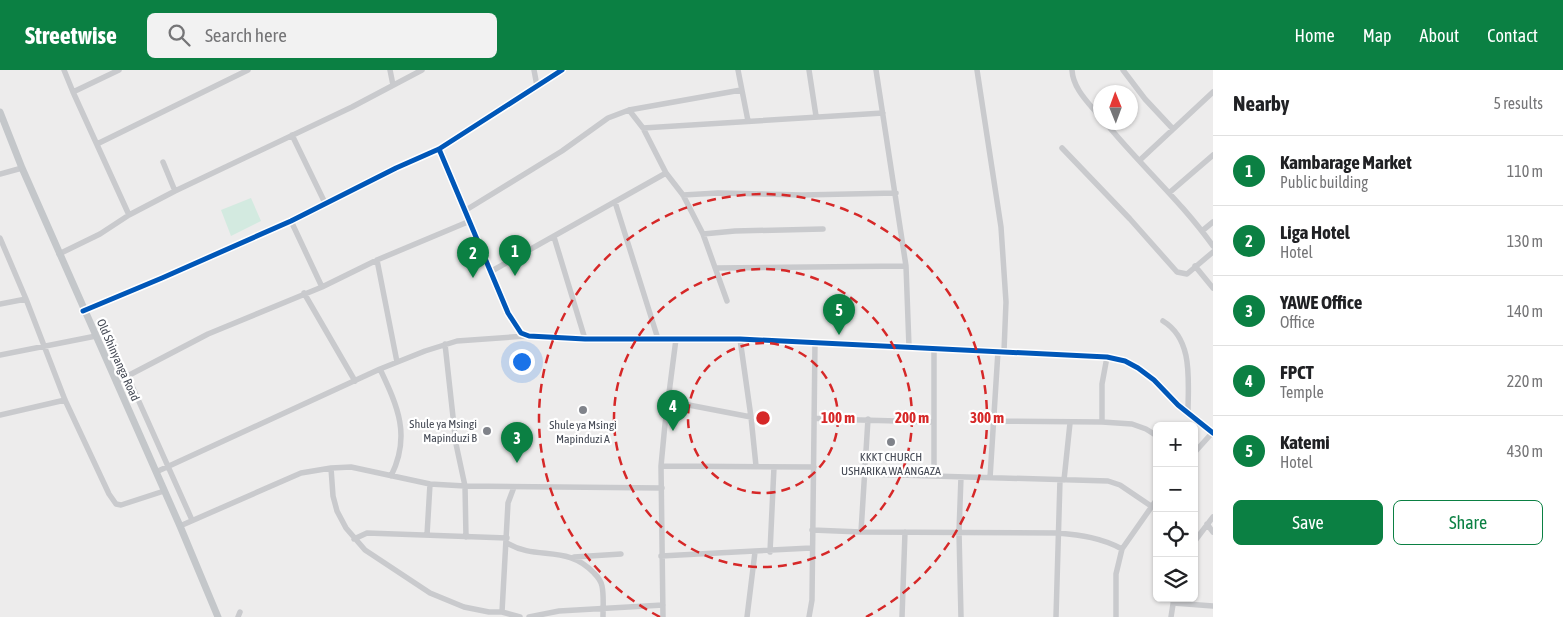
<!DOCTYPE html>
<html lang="en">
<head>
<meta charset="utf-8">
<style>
	:root { --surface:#fff; --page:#f2f2f2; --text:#202124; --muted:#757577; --line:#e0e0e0; --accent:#0b8043 }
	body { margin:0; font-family:"Asap Condensed",sans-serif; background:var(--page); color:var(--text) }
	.controls { position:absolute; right:15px; bottom:15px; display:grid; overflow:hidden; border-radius:8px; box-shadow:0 1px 4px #0004 }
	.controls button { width:45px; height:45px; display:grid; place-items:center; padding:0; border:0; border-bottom:1px solid var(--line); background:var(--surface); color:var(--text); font:25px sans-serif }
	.compass { position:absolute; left:1093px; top:15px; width:45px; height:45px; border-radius:50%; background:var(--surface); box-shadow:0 1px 4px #0004; rotate:359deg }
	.you { position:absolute; left:521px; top:291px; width:18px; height:18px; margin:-12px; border:4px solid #fff; border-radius:50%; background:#1a73e8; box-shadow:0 0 0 8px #1a73e833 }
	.badge { display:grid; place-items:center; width:32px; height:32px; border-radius:50%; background:var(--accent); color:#fff; font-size:16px; font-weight:700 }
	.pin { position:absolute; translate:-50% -41px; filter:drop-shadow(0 1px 2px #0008) }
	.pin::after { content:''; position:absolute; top:26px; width:18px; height:15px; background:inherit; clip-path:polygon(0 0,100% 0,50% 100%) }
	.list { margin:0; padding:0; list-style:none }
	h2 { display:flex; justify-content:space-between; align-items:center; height:65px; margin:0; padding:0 20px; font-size:21px }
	h2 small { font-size:16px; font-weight:400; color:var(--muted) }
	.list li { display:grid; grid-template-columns:32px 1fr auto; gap:15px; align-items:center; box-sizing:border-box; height:70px; padding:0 20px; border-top:1px solid var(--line) }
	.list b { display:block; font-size:19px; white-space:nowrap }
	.list p { margin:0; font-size:16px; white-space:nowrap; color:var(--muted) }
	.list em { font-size:16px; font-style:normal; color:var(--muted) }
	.actions { display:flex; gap:10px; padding:15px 20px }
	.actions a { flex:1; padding:11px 0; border:1px solid var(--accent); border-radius:8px; text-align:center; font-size:18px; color:var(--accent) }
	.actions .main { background:var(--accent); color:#fff }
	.icon { flex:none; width:28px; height:28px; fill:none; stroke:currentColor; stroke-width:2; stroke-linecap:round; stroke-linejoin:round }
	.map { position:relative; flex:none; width:1213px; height:547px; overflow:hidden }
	header { display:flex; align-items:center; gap:30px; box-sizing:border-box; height:70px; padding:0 25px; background:var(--accent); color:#fff }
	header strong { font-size:24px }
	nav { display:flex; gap:28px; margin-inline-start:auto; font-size:18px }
	.search { width:350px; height:45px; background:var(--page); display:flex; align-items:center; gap:12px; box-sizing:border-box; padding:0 18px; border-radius:8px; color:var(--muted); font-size:19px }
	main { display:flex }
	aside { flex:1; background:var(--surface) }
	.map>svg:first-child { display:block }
	.green { fill:#d3eae0 }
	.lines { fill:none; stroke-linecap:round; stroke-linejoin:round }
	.minor { stroke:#c9cacd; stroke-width:5.5 }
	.major { stroke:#c4c7ca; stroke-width:7 }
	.cycleway-casing { stroke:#fff; stroke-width:8 }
	.cycleway { stroke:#0057b8; stroke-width:5 }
	.ring { fill:none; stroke:#d62828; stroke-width:2.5; stroke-dasharray:9 6 }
	.poi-dot { fill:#80838a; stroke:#fff; stroke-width:2 }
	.labels { text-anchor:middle; stroke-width:4.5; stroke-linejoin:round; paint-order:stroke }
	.street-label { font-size:12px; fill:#464b56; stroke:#fff }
	.poi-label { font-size:12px; fill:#464b56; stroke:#fff }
	.centre { fill:#d62828; stroke:#fff; stroke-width:2.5 }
	.ring-label { font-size:15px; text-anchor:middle; font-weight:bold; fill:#d62828; stroke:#fff; stroke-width:4.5; stroke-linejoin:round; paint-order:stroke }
</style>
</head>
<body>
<header>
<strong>Streetwise</strong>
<div class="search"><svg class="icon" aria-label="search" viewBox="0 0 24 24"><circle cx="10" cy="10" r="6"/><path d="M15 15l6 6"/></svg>Search here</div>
<nav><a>Home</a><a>Map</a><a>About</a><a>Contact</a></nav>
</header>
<main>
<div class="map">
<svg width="1213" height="547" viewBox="0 0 1213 547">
	<rect width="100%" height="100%" fill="#edecec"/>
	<path class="green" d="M251,128l10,23 -30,15 -10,-26z"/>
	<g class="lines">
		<path class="minor" d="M64,0l9,22 56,123
			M390,0l3,15
			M534,0l3,16
			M738,0l10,51
			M809,0l7,46
			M876,0l30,196 3,81
			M977,0l24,157 5,75 -2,49
			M1072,0c1,19 17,33 28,47
			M1123,0l22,29 28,30
			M73,22l46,-22
			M629,40l14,18 23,45 17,22 20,39 24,67
			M1105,52c35,43 76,79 108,124
			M643,58l240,-15
			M292,65l33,68
			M97,74l151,-74
			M1062,78l68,71 47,53 10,2 26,-22
			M439,79l69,164 13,20 8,3 56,3h155l367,18 18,4 13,7 16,12 24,25 35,28
			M1140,90l73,-68
			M163,92l12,29
			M0,104l22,-6
			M1169,123l44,-38
			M683,125l35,-2 84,2 94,-2
			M615,132l43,137
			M466,140l96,-59 46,-33 21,-8 112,-20
			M291,151l31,66
			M1202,161l11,-9
			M703,164l32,-3 88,-2
			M554,167l31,102
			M0,168l26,61 39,101 44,94 7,10 5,1 43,-14
			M59,184l41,-20 29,-19 46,-24 177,-84 70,-37
			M377,190l20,102
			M1195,196l18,22
			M716,198l190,-2
			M490,202l176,-99
			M304,223l51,88
			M0,234l26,-5
			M83,241l79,-33 129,-57 105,-53 43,-19 123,-79
			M1163,251c31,19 25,60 25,92
			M740,269l11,78 5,49
			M445,274l11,100 9,42 1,51
			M0,285l96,-19
			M380,299c18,38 31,67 11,107
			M128,307l64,143
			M116,312l92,-48 114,-47 55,-27 93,-39
			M668,331l83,16
			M0,345l65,-15
			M814,348l10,1 110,3
			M992,351l110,1 30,2 14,5 11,7
			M1102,352v-38l5,-27
			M1194,383l18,-20
			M661,396l153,1
			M331,398l2,28 4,15 9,17 19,22 65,43 34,14 25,5h13l18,5
			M156,402l224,-103 45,-18 32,-10 69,-5
			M864,404l244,7 12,4 31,21
			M934,405v-127
			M990,408l8,-127
			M1064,410l6,-57
			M1207,454l6,8
			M180,456l121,-53 30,-5 20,-1 79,17 35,2 197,2
			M812,460l49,2 197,1c23,2 44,5 64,16
			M861,462l7,-113
			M427,465l3,-51
			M354,469l13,-6 140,5
			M1194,472l19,-25
			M507,473c30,18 60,1 87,30 3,3 7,8 8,13 2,9 1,21 1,31
			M770,482l4,-85
			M661,486l150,-8
			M574,487l47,-3
			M1173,533l40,3
			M502,542l6,-109 6,-16
			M238,547l2,-5
			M529,547l30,-6 104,-6
			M663,547l-2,-151 4,-42 11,-85
			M747,547l8,-65
			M809,547l3,-17 3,-258
			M902,547l3,-85
			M961,547l-2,-85 2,-55
			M1056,547l4,-137
			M1116,547v-43l6,-25 35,-50
			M1171,547l3,-19"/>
		<path class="major" d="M0,42l22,56 158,358 38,91"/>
		<defs>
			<path id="cycleway" d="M439,79l69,164 13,20 8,3 56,3h155l367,18 18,4 13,7 16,12 24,25 35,28
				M83,241l79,-33 129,-57 105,-53 43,-19 123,-79"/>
		</defs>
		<use href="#cycleway" class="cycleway-casing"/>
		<use href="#cycleway" class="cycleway"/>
	</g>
	<g class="ring">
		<circle cx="763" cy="348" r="75"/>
		<circle cx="763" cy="348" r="149"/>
		<path d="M660 547A224 224 0 1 1 866 547"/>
	</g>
	<g class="poi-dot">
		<circle cx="583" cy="340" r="5"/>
		<circle cx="487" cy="361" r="5"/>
		<circle cx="891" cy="372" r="5"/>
	</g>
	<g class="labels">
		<g class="street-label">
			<text transform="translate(118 290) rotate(66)" y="4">Old Shinyanga Road</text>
		</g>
		<g class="poi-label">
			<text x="477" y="358" text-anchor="end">Shule ya Msingi<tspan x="477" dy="14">Mapinduzi B</tspan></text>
			<text x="583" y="359">Shule ya Msingi<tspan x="583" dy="14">Mapinduzi A</tspan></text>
			<text x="891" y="391">KKKT CHURCH<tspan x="891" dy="14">USHARIKA WA ANGAZA</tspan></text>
		</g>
	</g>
	<circle cx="763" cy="348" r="8" class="centre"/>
	<g class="ring-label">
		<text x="838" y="353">100 m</text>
		<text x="912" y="353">200 m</text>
		<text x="987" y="353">300 m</text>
	</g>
</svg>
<div class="controls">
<button>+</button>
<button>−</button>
<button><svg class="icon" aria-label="locate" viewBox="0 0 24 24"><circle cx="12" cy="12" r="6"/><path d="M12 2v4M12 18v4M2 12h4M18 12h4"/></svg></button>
<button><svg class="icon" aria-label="layers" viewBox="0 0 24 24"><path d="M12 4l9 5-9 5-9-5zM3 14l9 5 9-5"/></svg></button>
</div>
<svg class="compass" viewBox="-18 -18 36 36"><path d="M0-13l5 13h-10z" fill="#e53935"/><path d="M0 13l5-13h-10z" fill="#757577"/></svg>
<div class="you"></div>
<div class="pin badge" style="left:515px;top:206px">1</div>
<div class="pin badge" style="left:473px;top:208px">2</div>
<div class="pin badge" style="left:517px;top:393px">3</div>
<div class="pin badge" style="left:673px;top:361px">4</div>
<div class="pin badge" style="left:839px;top:265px">5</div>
</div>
<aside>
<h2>Nearby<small>5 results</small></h2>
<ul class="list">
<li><span class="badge">1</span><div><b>Kambarage Market</b><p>Public building</p></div><em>110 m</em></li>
<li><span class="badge">2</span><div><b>Liga Hotel</b><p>Hotel</p></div><em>130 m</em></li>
<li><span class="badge">3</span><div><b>YAWE Office</b><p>Office</p></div><em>140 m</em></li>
<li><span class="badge">4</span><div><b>FPCT</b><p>Temple</p></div><em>220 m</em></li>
<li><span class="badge">5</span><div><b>Katemi</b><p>Hotel</p></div><em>430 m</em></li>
</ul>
<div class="actions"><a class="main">Save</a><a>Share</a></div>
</aside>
</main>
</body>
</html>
